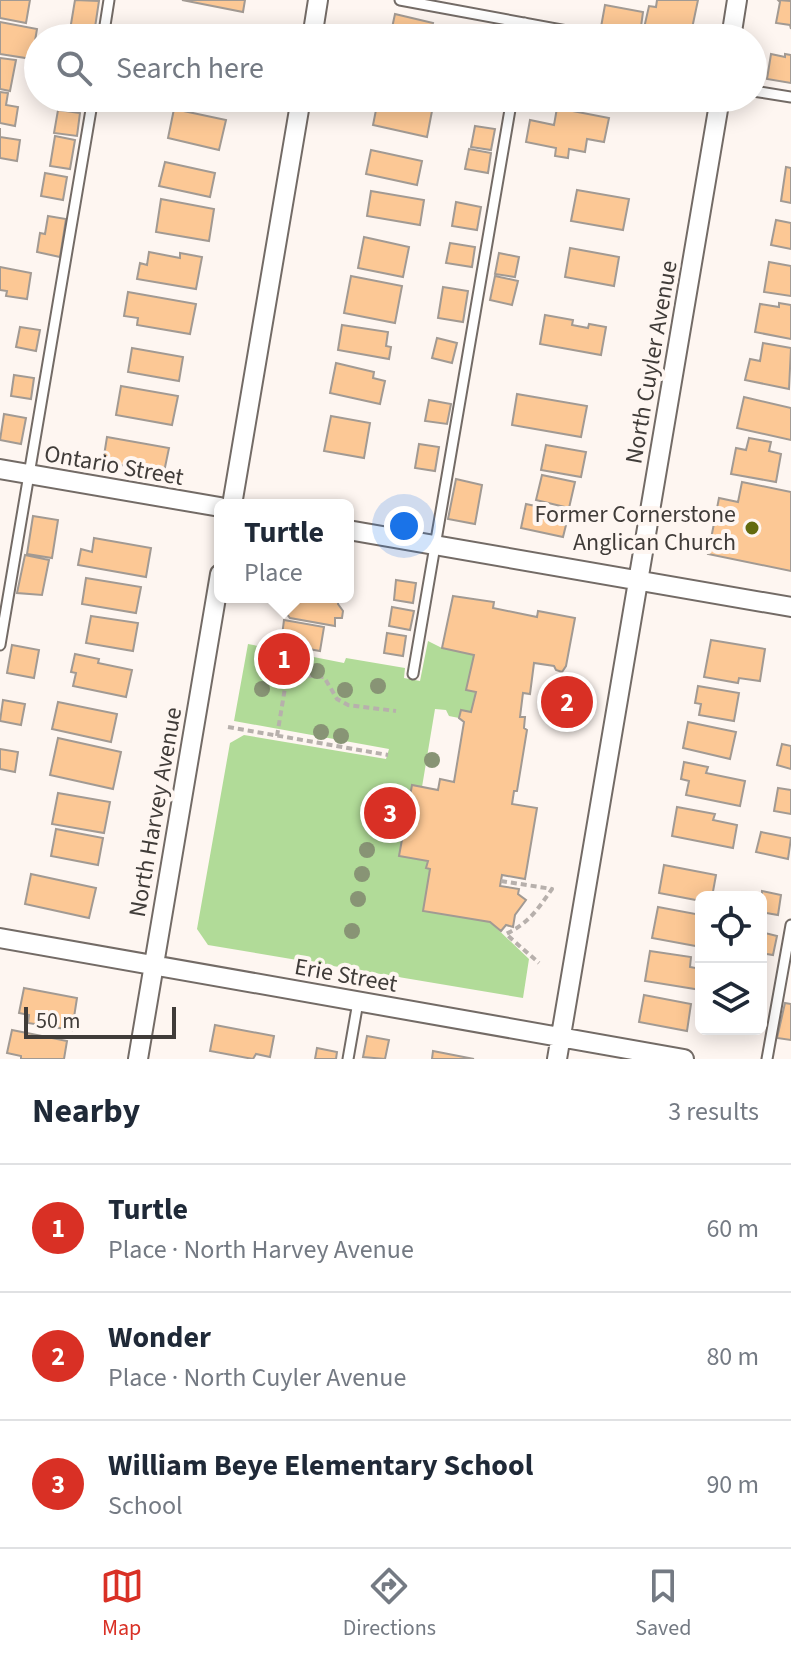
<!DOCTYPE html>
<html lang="en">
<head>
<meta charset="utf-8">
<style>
	:root { --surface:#fff; --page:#f6f6f7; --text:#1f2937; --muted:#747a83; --line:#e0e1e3; --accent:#d93025 }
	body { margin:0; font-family:"Source Sans 3",sans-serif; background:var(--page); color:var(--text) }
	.controls { position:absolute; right:24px; bottom:24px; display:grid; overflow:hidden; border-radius:12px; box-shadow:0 4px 20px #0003 }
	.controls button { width:72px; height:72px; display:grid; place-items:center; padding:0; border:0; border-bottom:2px solid var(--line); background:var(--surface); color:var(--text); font:40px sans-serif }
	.scale { position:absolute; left:24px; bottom:20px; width:152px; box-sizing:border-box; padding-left:8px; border:4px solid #403c39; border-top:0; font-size:22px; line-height:28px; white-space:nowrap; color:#403c39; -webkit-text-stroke:6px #fef6f1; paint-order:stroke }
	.you { position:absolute; left:404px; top:526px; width:28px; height:28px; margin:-20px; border:6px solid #fff; border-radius:50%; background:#1a73e8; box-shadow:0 0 0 12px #1a73e833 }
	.badge { display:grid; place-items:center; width:52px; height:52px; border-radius:50%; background:var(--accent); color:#fff; font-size:26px; font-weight:700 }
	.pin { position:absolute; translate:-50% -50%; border:4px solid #fff; box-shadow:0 2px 8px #0006 }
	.popup { position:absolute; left:214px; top:499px; width:140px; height:104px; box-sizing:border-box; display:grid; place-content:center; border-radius:12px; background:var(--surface); filter:drop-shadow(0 2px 6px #0005); font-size:26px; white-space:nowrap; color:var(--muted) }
	.popup b { font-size:30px; color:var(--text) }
	.popup::after { content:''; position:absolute; left:50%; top:100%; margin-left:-16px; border:16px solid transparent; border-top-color:var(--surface) }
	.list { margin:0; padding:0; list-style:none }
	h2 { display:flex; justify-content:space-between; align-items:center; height:104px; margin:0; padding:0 32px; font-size:34px }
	h2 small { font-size:26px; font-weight:400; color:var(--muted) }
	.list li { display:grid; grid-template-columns:52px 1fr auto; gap:24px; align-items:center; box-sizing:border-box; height:128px; padding:0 32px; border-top:2px solid var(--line) }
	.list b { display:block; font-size:30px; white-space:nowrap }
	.list p { margin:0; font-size:26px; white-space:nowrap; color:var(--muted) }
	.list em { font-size:26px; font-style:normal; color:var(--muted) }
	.icon { flex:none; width:44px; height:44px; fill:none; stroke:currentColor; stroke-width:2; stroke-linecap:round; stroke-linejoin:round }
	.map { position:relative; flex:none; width:791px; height:1059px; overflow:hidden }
	.search { position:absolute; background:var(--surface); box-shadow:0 4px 20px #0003; left:24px; right:24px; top:24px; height:88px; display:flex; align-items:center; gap:20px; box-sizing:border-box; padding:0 28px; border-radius:44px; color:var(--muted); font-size:30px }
	.sheet { height:488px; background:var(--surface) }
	nav { display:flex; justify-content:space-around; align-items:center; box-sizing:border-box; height:112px; border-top:2px solid var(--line); background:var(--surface); font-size:22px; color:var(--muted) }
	nav a { display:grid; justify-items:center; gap:4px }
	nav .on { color:var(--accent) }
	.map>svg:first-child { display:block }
	.green { fill:#b1db98 }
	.building { fill:#fcc895; stroke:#a29a93; stroke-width:2 }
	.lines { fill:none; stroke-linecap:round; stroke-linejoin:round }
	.service-casing { stroke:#736b66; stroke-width:13 }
	.minor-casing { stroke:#736b66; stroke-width:22 }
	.path { stroke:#b7b0ac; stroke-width:4; stroke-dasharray:6 4; stroke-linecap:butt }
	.service { stroke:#fff; stroke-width:9 }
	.minor { stroke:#fff; stroke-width:18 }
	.tree { fill:#889475 }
	.poi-dot { fill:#636a0e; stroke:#fef6f1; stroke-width:3 }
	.labels { text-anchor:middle; stroke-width:8; stroke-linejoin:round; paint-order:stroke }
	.street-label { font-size:24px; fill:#403c39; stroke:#fef6f1 }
	.poi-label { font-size:24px; fill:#403c39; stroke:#fef6f1; text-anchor:end }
</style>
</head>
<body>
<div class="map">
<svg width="791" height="1059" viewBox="0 0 791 1059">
	<rect width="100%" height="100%" fill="#fef6f1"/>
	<path class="green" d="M428,641l14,7 32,7 -8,35 10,2 -5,20 -10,-2 -2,8 -10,-2 -3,-6 -11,-1 -13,78 -10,-1 -13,70 29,5 -2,7 4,1 -7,42 67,11 39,37 -6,39 -315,-53 -11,-16 33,-186 14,-8 142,24 3,-10 -155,-28 14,-77 96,19 2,-5 59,10 -1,10 16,3z"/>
	<path class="building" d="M0,0h30l-4,23 -26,-5z
		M75,0l24,1 -5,33 -24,-4z
		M182,0h63l-2,12z
		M657,0h41l-8,38 -48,-1 7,-31 7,1z
		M778,0l13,1v28l-1,-4 -14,-2 4,-21z
		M605,5l38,7 -3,22 -39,-7z
		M395,14l38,9 -4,15 -39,-1z
		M0,22l37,7 -5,30 -32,-5z
		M188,26l51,8 -1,4h-53z
		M771,54l14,3v-3l6,1v28l-24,-4z
		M0,58l16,2 -6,31 -10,-2z
		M0,92l8,1 -2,12 12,2 -3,19 -15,-3z
		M378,100l54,11 -5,26 -54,-12z
		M557,108l52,10 -5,24 -17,-3 -2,13 -16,-3 -1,9 -13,-2 1,-8 -30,-6 4,-22 24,5z
		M174,109l52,11 -7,30 -51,-12z
		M58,110l22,3 -3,23 -23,-3z
		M475,126l20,3 -4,21 -20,-3z
		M0,128v9l20,3 -3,21 -17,-3z
		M55,136l20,4 -5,29 -20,-3z
		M469,149l22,4 -3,20 -23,-4z
		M371,150l51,11 -5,24 -51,-11z
		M165,162l50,11 -5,24 -51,-11z
		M786,167l5,1v35l-10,-2z
		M45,173l22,4 -4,23 -22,-4z
		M577,190l52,9 -6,31 -52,-9z
		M371,191l53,9 -4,25 -53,-9z
		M161,199l53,10 -5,32 -53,-9z
		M456,202l25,5 -4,23 -25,-4z
		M48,216l18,3 -6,38 -23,-5 3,-19 5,1z
		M776,220l15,3v26l-20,-4z
		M364,237l45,10 -6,30 -45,-9z
		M450,243l25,4 -3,20 -26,-4z
		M570,248l49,9 -5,29 -49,-9z
		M149,252l31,6v-5l22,4 -6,32 -59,-10 3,-16 7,2z
		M499,253l20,4 -4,20 -20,-3z
		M769,262l22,4v30l-27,-4z
		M0,267l31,6 -4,26 -21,-3 1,-5 -7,-1z
		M351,276l51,10 -7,37 -51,-10z
		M495,276l23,5 -6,24 -22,-5z
		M443,287l25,4 -5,31 -25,-4z
		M128,292l68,12 -6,30 -53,-9 1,-7 -14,-2z
		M779,303l12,2v34l-36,-7 5,-28 19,3z
		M545,315l28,5 -1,5 16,3 1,-4 17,3 -5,28 -61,-11z
		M342,325l46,7 -2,14 5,1 -2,12 -51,-9z
		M20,327l20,3 -4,21 -20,-4z
		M437,338l20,5 -5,20 -20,-5z
		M763,343l28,5 -2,41 -44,-9 5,-21 10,2z
		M132,348l51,9 -4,24 -51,-9z
		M336,363l38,9 -1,6 12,3 -5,23 -50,-11z
		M14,375l20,3 -3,21 -20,-3z
		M121,386l57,10 -6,29 -56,-10z
		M517,394l70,12 -6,31 -69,-12z
		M744,397l47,11v32l-54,-12z
		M429,400l22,4 -4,20 -22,-3z
		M4,414l22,4 -5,26 -21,-4z
		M331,416l39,7 -6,35 -40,-7z
		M107,437l62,11 -5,24 -61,-10z
		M749,438l22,4 -2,9 12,3 -5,28 -45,-8 5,-26 10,2z
		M419,444l20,3 -4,24 -20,-3z
		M546,445l40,7 -5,25 -40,-7z
		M542,475l33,7 -6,26 -33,-8z
		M456,479l26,6 -7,39 -27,-5z
		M742,482l49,10v79l-83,-17 11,-56 19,4z
		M526,504l43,9 -6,24 -42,-9z
		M33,516l25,4 -6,38 -25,-4z
		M94,538l57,10 -5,29 -68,-12 3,-16 11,3z
		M25,555l24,5 -7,35 -25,-2z
		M86,578l55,9 -5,26 -54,-9z
		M396,580l20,3 -3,20 -19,-3z
		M453,596l41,6 -1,6 44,9 1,-6 37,7 -9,48 -4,6 -6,-2 -2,-4 -20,-3 -4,31 -7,-1 -3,24h5l-1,11 3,2 -10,61h-3l-2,13 25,4 -12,71 -23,-4 -2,11 19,3 -1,5 8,6 -11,15 -2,12 -7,-2 -5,6 -11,-9 -67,-11 7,-42 -4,-1 2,-7 -29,-5 13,-71 26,5 2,-11 14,3 10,-60 -5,-4 2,-8 10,2 5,-20 -10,-2 8,-35 -32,-7z
		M289,597l49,2v5l5,7 -1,7h-7v8l-45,-8 -4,-5z
		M392,607l22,4 -4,19 -21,-4z
		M91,616l47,7 -5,28 -47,-8z
		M284,620l40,7 -4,24 -39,-7z
		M387,633l19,3 -3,20 -19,-3z
		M711,640l54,9 -5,32 -21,-3 -1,5 -34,-6z
		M12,645l27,5 -5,28 -27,-5z
		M75,654l24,5 -1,4 34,7 -6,27 -53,-11 3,-13 -5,-1z
		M698,686l41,7 -5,28 -35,-6 2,-11 -6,-1z
		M3,700l22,4 -4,21 -21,-4z
		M58,702l59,12 -6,28 -59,-13z
		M688,722l48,10 -6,27 -47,-11z
		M58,738l63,14 -8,37 -63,-14z
		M782,744l9,2v23l-14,-4z
		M0,749l18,3 -3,20 -15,-3z
		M684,762l24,5 -2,6 39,8 -5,25 -54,-11 3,-14 -8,-2z
		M778,788l13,2v24l-17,-3z
		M58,793l52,9 -6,31 -52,-9z
		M677,807l38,7 -2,6 24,5 -4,23 -61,-12z
		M56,829l47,9 -5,27 -47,-9z
		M761,832l30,6 -3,21 -32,-7z
		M664,865l52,10 -4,22h-11v4l-42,-8z
		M31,874l65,14 -7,30 -64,-14z
		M762,891l19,4 -3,20 -17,-3z
		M658,907l43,8v32l-49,-9z
		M761,932l16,4 -4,19 -12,-2z
		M650,951l41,6 -1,10 11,2v21l-56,-9z
		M24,988l53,10 -5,32 -44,-7 1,-8 -10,-2z
		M644,995l47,9 -4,27 -48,-9z
		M785,1003l6,1v36l-14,-2z
		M215,1025l59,11 -4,21 -14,-3 -3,5 -43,-8z
		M12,1030l55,11 -3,18h-43v-3l-14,-3z
		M367,1036l22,4 -4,19 -22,-2z
		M317,1048l20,4 -1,7h-21z
		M433,1051l41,8h-42z"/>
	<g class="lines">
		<defs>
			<path id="service" d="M400,0l205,38
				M103,38l6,-38
				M522,38l3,-15
				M753,91l38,6
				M0,645l93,-547
				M413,674l99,-576
				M348,1059l10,-57
				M767,1059l24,-134"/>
			<path id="minor" d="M312,38l6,-38
				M731,38l6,-38
				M0,469l220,38
				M232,505l69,-407
				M348,530l443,77
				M0,938l684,121
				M138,1059l82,-485
				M557,1059l163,-961"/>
		</defs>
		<use href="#service" class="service-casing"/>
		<use href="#minor" class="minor-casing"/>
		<path class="path" d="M228,727l160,28
			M277,736l9,-54 7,-8 31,3 13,22 11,6 48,6
			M501,881l51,8c-15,21 -22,33 -46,45l33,29"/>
		<use href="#service" class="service"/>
		<use href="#minor" class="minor"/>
	</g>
	<g class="tree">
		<circle cx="277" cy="655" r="8"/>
		<circle cx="317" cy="671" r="8"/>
		<circle cx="271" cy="674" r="8"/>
		<circle cx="378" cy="686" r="8"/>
		<circle cx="262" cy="689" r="8"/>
		<circle cx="345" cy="690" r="8"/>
		<circle cx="321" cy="732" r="8"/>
		<circle cx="341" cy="736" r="8"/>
		<circle cx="432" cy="760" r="8"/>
		<circle cx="375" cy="802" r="8"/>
		<circle cx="371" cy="824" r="8"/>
		<circle cx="367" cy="850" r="8"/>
		<circle cx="362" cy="874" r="8"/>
		<circle cx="358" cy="899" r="8"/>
		<circle cx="352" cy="931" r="8"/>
	</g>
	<circle class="poi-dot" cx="752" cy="528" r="8"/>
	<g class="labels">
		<g class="street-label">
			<text transform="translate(651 362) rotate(-80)" y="8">North Cuyler Avenue</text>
			<text transform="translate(114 465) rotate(10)" y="8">Ontario Street</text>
			<text transform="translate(155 812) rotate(-80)" y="8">North Harvey Avenue</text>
			<text transform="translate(346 975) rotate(10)" y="8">Erie Street</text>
		</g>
		<g class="poi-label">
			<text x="736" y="522">Former Cornerstone<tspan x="736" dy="28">Anglican Church</tspan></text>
		</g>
	</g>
</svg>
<div class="controls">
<button><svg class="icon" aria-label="locate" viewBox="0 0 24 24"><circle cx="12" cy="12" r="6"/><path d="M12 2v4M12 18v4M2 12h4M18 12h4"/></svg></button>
<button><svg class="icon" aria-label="layers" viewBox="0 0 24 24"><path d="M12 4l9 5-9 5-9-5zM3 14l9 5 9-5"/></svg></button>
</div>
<div class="scale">50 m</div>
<div class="you"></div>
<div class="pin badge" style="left:284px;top:659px">1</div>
<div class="popup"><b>Turtle</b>Place</div>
<div class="pin badge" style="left:567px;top:702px">2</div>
<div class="pin badge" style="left:390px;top:813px">3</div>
<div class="search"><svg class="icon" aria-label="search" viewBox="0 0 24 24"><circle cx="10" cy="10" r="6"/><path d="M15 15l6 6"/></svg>Search here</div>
</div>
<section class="sheet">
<h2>Nearby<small>3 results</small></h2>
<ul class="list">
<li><span class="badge">1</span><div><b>Turtle</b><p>Place · North Harvey Avenue</p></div><em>60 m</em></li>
<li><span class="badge">2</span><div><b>Wonder</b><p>Place · North Cuyler Avenue</p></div><em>80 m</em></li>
<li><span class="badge">3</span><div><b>William Beye Elementary School</b><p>School</p></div><em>90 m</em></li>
</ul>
</section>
<nav>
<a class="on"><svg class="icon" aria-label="map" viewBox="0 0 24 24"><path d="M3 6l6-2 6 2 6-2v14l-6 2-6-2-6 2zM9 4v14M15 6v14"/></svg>Map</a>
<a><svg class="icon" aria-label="directions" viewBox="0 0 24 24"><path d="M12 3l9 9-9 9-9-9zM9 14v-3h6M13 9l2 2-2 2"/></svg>Directions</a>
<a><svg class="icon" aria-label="saved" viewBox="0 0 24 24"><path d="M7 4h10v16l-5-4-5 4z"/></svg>Saved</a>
</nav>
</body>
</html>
